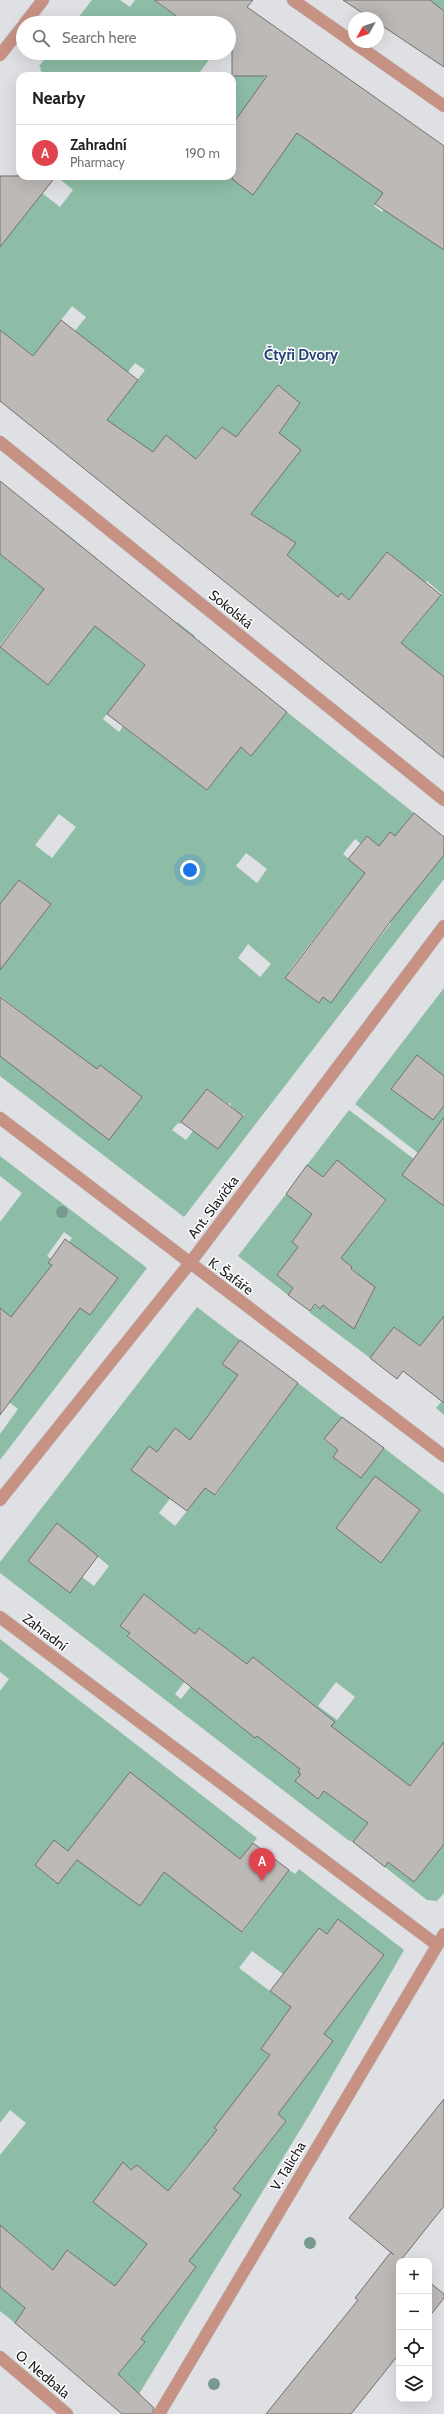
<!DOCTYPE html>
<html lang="en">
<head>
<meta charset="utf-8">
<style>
	:root { --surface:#fff; --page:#f2f2f2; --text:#202124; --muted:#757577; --line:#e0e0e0; --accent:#111827 }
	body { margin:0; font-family:Cabin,sans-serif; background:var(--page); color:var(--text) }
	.controls { position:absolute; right:12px; bottom:12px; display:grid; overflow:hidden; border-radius:8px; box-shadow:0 4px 16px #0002 }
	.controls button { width:36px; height:36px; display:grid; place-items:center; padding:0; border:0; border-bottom:1px solid var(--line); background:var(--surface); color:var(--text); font:20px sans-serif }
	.compass { position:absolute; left:348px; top:12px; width:36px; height:36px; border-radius:50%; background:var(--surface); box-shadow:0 4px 16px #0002; rotate:230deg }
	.you { position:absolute; left:190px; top:870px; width:14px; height:14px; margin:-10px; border:3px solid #fff; border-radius:50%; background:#1a73e8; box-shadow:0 0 0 6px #1a73e833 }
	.badge { display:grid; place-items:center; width:26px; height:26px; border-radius:50%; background:var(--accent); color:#fff; font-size:13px; font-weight:700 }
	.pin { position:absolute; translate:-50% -33px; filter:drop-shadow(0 1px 2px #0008) }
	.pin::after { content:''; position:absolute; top:21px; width:14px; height:12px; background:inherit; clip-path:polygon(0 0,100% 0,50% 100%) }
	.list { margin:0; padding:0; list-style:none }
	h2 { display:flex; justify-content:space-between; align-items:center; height:52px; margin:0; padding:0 16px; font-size:17px }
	h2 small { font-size:13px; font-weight:400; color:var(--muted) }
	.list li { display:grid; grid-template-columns:26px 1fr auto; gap:12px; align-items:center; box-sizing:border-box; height:56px; padding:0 16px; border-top:1px solid var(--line) }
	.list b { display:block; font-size:15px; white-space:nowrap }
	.list p { margin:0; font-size:13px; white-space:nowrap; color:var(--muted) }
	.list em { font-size:13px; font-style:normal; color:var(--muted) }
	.icon { flex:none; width:22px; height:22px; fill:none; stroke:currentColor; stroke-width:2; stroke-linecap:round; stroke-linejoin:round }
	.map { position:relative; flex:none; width:444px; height:2414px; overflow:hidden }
	.search { position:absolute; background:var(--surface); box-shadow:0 4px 16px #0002; left:16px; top:16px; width:220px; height:44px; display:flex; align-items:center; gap:10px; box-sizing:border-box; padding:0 14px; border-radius:22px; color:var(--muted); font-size:15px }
	.panel { position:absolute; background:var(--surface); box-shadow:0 4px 16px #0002; left:16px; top:72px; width:220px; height:108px; border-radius:12px }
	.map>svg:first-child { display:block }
	.green { fill:#8dbda7; fill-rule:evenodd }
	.building { fill:#bcb9b7; stroke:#73706e }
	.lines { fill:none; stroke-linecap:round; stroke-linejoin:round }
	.minor-casing { stroke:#bbbdc0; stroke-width:13 }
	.minor { stroke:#c79283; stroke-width:12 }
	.tree { fill:#77998e }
	.labels { text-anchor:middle; stroke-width:3; stroke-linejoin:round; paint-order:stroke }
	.street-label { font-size:14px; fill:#1d1d1e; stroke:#fff }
	.neighbourhood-label { font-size:15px; font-weight:bold; fill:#28427a; stroke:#fff }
</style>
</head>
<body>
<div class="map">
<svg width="444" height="2414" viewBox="0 0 444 2414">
	<rect width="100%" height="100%" fill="#dee0e3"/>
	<path class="green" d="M92,0h28l10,7 5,-7h18l33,23h-112z
		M430,0h14v12l-26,38 -13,-9 27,-39z
		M50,53h164l-17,23h-150l-7,-6 1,-2 -2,-2z
		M241,61l36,25 115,95 -18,25 8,6 7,-8 55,45v428l-14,-11 -40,-9 52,-63 -15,-13 -21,23 -55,-3 -10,-8 -4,5 -54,-38 11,-15 -56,-21 38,-87 24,-34 -22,-18 -53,66 4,-19 -7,-5 -27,32 -29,-23 -18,22 -44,-34 41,-54 -10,-7 -7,9 -65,-26 23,-29 -14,-11 -39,50 -33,-26v-134l22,-15 -6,-5 4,-6v6l40,31 13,-17 -17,-14h172l25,19 16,-23 8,-63 -22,-16 -23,32v-49h-2zM387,552l16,13 -41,19z
		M62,530l34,28 -33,42 80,64 34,-42 18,14 -52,65 -17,-12 -23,30 16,13 4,-6 17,14 21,-24 21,55 25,19 20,-25 -25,-20 34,-2 15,13 36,-44 127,101 -33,42 39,30 24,-30v24l-260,338 -184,-141v-20l34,26 29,-38 -63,-48v-54l14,10 37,-48 -32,-24 -19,24v-257l48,38 18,-22 -27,-21 20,-27 -22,-18 -37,48v-103l7,6 -6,7 25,20zM59,814l17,13 -24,31 -17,-13zM355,839l6,5 1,26 -19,-16zM246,853l21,16 -10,14 -21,-17zM350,892l41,31 -60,79 -8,-5 -4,6 -25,-18 5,-6 -10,-8zM248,944l23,20 -11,13 -22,-19zM100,1065l42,32 -33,43 -41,-32zM207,1089l21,15 3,-1 -1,2 11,10 4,-2 -27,36 -25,-18 -7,9 -14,-10 6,-7 2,1z
		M444,988v88l-27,-21 14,52 8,6 5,-7v41l-26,6 -63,-49z
		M349,1110l65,49 30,47v112l-24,28 -26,-19 -24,31 -61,-46 6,-7 5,4 3,-4 25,19 27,-36 -73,-60 -10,14 6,5 -21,28 16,13 -5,7 -50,-39 48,-62 34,26 40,14 26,-33 -49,-41 -14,17 -16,-12z
		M0,1156l147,112 -147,192v-26l18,-25 -18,-14 51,-48 -42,-32 -9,11v-104l22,-29 -22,-17zM64,1232l8,6 -3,4 49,36 -28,37 -49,-36 11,-14 -4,-2 3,-4 -4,-3z
		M197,1307l43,33 -18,24 16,11 -48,65 -15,-12 -17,25 -9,-7 -17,24 40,26 -13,17 16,13 30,-38 11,7 82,-112 44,34 -18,23 14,10 -5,7 28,21 23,-30 60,46v253l-3,-1 -37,47 40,33v67l-7,8 -10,-1 -42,-33 3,-5 26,20 20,-25 -58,-45 -23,30 -5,-2 -348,-267v-11zM375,1477l45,33 -39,53 -45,-35zM57,1523l52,43 -15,20 -12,-9 -13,15 -41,-31zM144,1594l51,40 5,-6 23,18 -42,53 -6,-5 10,-13 -58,-44 3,-4 -10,-7zM253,1657l41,32 -39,49 -33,-26 -1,-15zM336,1682l19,15 -18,23 -19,-14zM283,1719l14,12 -17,23 -15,-12zM375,1760l-34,44 -17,-13 -6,8 -23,-18 6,-7 -2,-2z
		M442,1401l2,2v12l-8,-7z
		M0,1639l257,199 -51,66 37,28 46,-62 6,4 4,-5 105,81 -90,157 -175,287 -21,-20 27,-32 -37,-31 -26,-49 -14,-12 -53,73 -15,-12v-24l13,11 31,-36 -44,-37v-70l26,-32 -16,-13 -10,13v-432l9,-12 -9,-7zM54,1840l24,19 -20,25 -23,-19zM219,1843l-89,22 25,20 -15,21 -51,-38zM338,1920l-26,46 7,-38 8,6zM252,1951l35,26 -13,17 -35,-26zM291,2008l42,33 -30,39 -42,-31zM274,2111l12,10 -30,39 -42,-32zM200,2164l41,31 -31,39 -42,-43 20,-26zM137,2165l12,10 -34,44 16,-49zM161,2240l34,27 -29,39 -25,-39 -8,-6 11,-13 7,6z"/>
	<path class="building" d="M154,0h99l-6,7 197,139v104l-69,-46 8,-11 -86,-60 -44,62 -21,-16v-54l35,-49h-35v-47l-3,4v-10h-43z
		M343,0h87l14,11v56l-66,-44v-5h-8z
		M0,176h56l-56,71z
		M61,320l77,60 -31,40 46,32 13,-17 30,24 26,-32 14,10 42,-52 22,18 -21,30 22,17 -50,64 45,29 -9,12 51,42 3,-4 8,7 38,-48 54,43 -40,48 43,34v81l-444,-357v-71l33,26z
		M0,481l287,231 -36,44 -10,-9 -34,43 -100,-76 38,-49 -50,-39 -47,59 -48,-38 44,-58 -44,-35z
		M414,813l30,24v18l-54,67 -59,81 -8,-6 -4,6 -34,-25 80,-105 -17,-14 19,-23 12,10 11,-14 5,4z
		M19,880l32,24 -51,66v-66z
		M0,997l97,72 3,-4 42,32 -33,43 -109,-84z
		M417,1055l27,21v30l-11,14 -42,-31z
		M207,1089l36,27 -25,33 -37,-27z
		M444,1117v89l-42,-31z
		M337,1160l49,40 -45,58 11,9 -1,2 24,18 -21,42 -31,-24 -3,4 -5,-5 -5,7 -22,-16 5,-7 -16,-13 21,-28 -6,-5 20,-28 -26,-20 21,-29 16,12z
		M65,1239l53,39 -28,37 -10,-7 -80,107v-107l11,9 41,-52 -4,-2z
		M444,1316v87l-41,-32 -6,8 -27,-21 24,-31 26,19z
		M240,1340l58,43 -83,112 -10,-7 -18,23 -56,-41 18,-24 8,6 18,-24 15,12 48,-65 -16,-11z
		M342,1417l42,31 -23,30 -28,-21 5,-7 -14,-11z
		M375,1476l45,34 -39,53 -45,-35z
		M57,1523l41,33 -28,37 -42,-32z
		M144,1594l51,40 4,-6 48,36 6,-7 82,65 -4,4 79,60 34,-44v102l-30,38 -26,-20 -3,5 -32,-25 15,-19 -44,-32 -6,8 -23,-18 6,-7 -3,-2 2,-3 -43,-33 -2,2 -128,-102 3,-3 -10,-7z
		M130,1772l110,87 13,-16 36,27 -47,62 -78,-60 -24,34 -63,-46 -19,24 -23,-19 19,-25 14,11z
		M338,1919l46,36 -60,79 9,7 -55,73 8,7 -53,68 8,6 -52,66 7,6 -55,72 4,3 -27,32 36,34 -2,6h-30l-107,-91 10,-15 -25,-21v-62l53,45 14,-20 48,36 32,-42 -54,-42 30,-40 8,8 6,-5 31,26 49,-61 -3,-2 56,-73 -9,-6 30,-42 -21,-16 49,-63 8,6z
		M444,2099v107l-43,54 1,1h-3v93l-48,60h-85l92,-114 -3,-2 36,-46 3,3 -45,-37z
		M429,2282l15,12v4l-15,19z"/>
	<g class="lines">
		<defs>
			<path id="minor" d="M293,0l151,106
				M25,23l18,-23
				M0,55l23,-29
				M0,442l444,358
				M0,1118l444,338
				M0,1500l190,-237 254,-337
				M0,1617l437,328
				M0,2357l67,57
				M159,2414l285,-480"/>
		</defs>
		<use href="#minor" class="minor-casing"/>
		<use href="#minor" class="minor"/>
	</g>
	<g class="tree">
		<circle cx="62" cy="1212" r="6"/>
		<circle cx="310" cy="2243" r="6"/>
		<circle cx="214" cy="2384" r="6"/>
	</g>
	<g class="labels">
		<g class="street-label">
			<text transform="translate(231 609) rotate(39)" y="5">Sokolská</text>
			<text transform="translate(213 1207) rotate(-53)" y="5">Ant. Slavíčka</text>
			<text transform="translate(231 1276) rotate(37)" y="5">K. Šafáře</text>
			<text transform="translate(45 1632) rotate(37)" y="5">Zahradní</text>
			<text transform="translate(288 2166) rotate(-59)" y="5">V. Talicha</text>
			<text transform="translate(43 2374) rotate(40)" y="5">O. Nedbala</text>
		</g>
		<g class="neighbourhood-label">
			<text x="301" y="360">Čtyři Dvory</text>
		</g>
	</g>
</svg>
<div class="controls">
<button>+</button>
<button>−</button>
<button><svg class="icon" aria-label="locate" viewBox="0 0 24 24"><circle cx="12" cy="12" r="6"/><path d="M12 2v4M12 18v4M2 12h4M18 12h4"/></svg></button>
<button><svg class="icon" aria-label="layers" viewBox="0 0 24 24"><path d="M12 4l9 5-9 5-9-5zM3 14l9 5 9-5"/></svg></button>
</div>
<svg class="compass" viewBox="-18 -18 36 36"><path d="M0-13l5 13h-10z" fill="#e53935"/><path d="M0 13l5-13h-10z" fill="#757577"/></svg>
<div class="you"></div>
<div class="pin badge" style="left:262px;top:1881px;background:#e0444e">A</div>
<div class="search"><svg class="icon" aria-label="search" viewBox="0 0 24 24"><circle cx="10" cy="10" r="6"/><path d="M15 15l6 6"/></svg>Search here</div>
<section class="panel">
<h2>Nearby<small></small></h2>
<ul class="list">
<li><span class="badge" style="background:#e0444e">A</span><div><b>Zahradní</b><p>Pharmacy</p></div><em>190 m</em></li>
</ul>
</section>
</div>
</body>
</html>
